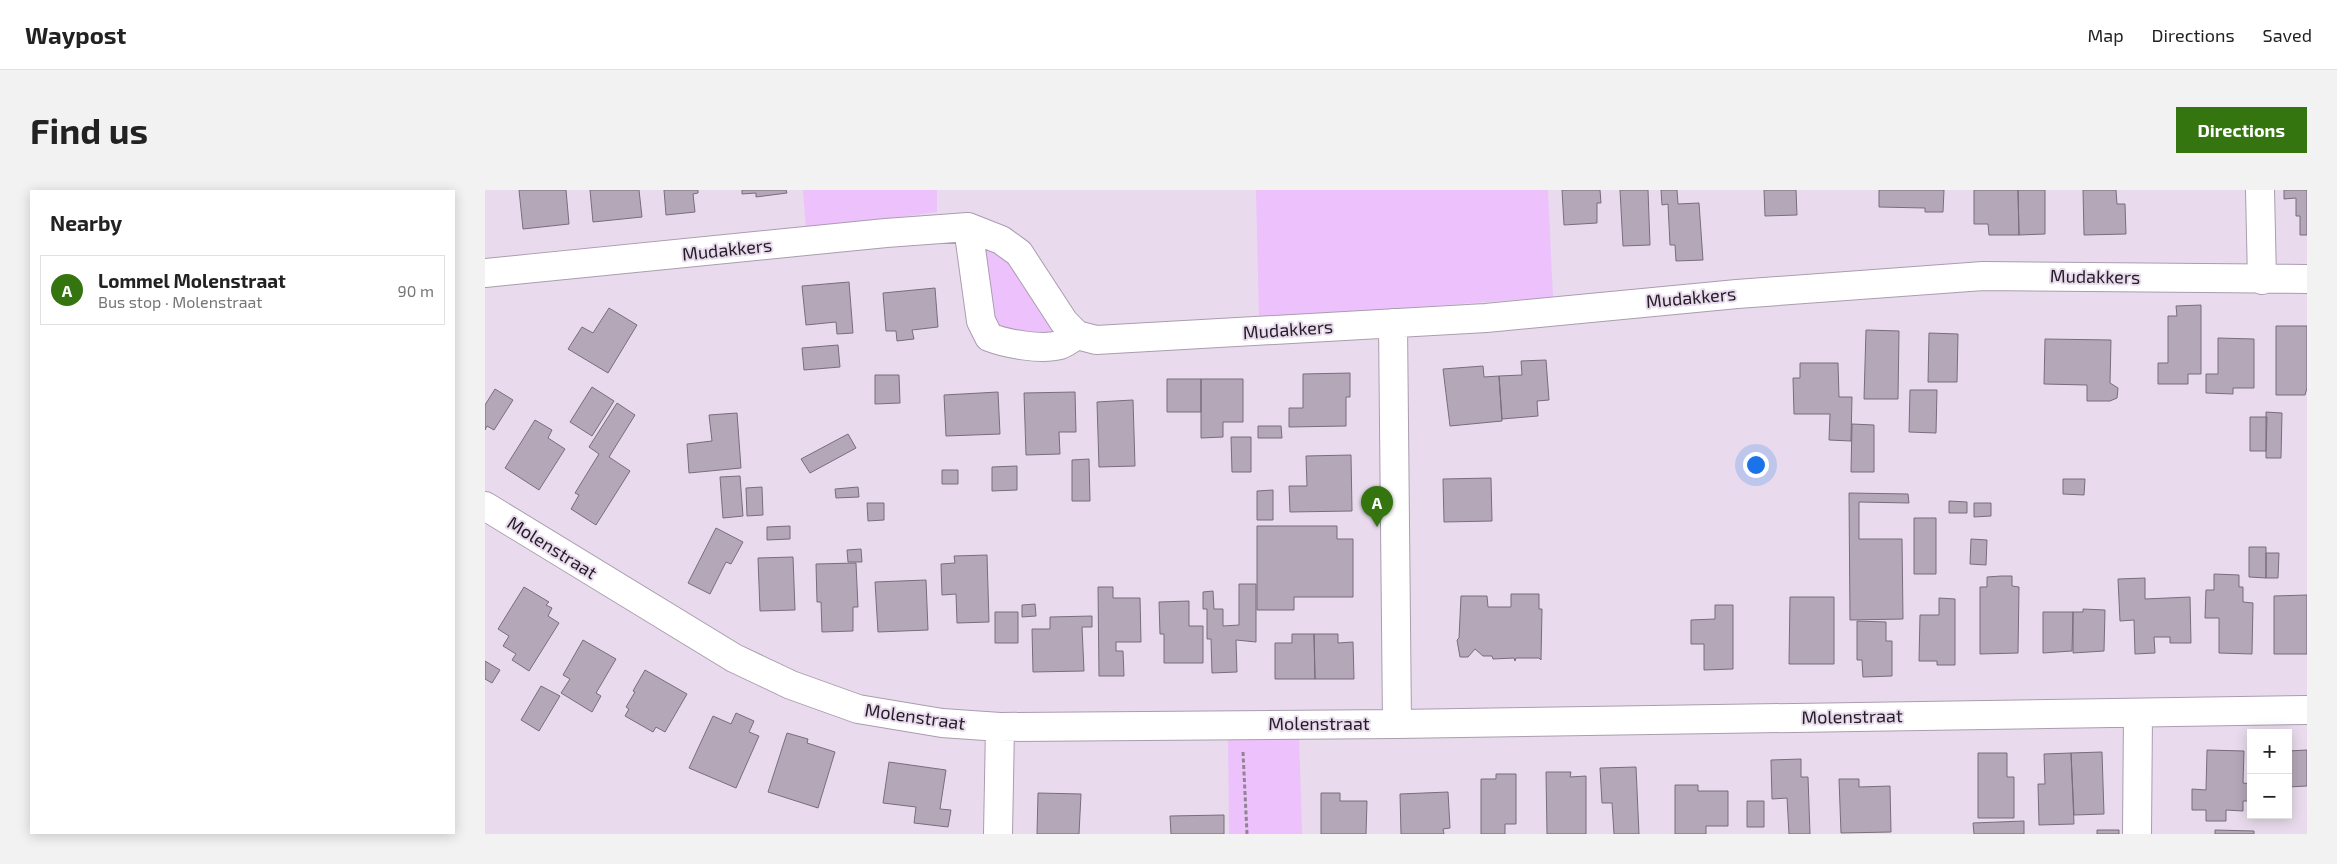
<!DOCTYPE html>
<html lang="en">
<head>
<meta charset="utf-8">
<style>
	:root { --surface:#fff; --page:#f2f2f2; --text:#222; --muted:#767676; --line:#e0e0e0; --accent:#357510 }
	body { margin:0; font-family:"Exo 2",sans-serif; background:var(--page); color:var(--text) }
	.controls { position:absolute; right:15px; bottom:15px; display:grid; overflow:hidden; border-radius:0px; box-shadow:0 2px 12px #0003 }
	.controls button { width:45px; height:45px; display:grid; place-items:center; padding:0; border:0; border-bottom:1px solid var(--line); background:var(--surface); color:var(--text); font:25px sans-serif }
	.you { position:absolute; left:1270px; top:274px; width:18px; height:18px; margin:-12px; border:4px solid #fff; border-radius:50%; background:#1a73e8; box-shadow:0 0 0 8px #1a73e833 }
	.badge { display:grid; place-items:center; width:32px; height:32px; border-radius:50%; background:var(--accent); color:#fff; font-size:16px; font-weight:700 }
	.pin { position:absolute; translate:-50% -41px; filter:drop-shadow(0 1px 2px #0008) }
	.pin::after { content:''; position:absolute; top:26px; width:18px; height:15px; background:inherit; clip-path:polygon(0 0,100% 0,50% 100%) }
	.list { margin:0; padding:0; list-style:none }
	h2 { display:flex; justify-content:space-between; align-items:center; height:65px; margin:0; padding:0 20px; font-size:21px }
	h2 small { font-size:16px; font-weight:400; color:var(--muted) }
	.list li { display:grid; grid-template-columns:32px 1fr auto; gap:15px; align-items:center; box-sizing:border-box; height:70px; margin:0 10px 10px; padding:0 10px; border:1px solid var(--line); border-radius:0px }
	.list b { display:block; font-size:19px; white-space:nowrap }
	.list p { margin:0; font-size:16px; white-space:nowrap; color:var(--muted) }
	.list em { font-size:16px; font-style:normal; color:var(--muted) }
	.map { position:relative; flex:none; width:1822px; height:644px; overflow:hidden; border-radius:0px }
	header { display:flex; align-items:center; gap:30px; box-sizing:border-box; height:70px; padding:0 25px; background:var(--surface); border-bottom:1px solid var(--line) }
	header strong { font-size:24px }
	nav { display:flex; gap:28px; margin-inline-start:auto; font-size:18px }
	.intro { display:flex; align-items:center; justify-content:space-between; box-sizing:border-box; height:120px; padding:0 30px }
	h1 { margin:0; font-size:35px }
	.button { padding:12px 22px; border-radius:0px; background:var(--accent); color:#fff; font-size:18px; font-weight:700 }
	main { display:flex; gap:30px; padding:0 30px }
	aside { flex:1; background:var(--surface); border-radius:0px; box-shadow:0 2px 12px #0003 }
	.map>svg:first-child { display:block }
	.green { fill:#edc1fc }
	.building { fill:#b4a7b8; stroke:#796d7d }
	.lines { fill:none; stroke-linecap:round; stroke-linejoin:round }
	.minor-casing { stroke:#a99dae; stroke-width:30 }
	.path { stroke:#8f8592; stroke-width:3; stroke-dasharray:4 2.5; stroke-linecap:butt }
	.minor { stroke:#fff; stroke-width:28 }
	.labels { text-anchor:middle; stroke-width:4; stroke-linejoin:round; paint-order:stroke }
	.street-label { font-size:18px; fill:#231e25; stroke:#e9dbed }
</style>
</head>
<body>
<header>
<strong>Waypost</strong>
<nav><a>Map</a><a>Directions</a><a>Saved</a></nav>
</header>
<div class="intro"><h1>Find us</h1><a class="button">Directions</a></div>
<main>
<aside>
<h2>Nearby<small></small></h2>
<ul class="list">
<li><span class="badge">A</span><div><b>Lommel Molenstraat</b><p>Bus stop · Molenstraat</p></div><em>90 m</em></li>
</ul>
</aside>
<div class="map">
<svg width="1822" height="644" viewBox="0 0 1822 644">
	<rect width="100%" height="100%" fill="#e9dbed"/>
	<path class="green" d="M318,0h134v22l-131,18z
		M771,0h292l5,107 -294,22z
		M503,53l14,9 52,73 -2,9c-17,2 -46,-1 -58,-13l-12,-70z
		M814,544l3,100h-73l-1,-98z"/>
	<path class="building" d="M34,0h47l3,34 -46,5z
		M105,0h49l3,27 -49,5z
		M179,0h34v3l-5,1 2,18 -29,3z
		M257,0h44l1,3 -31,4v-4l-14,1z
		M1077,0h38l1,13h-4v20l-33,2z
		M1135,0h28l2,55 -27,1z
		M1176,0h16l1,14 21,-1 4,57 -27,1 -1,-16h-5l-2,-41 -6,1z
		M1279,0h32l1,25 -32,1z
		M1394,0h65l-1,22h-18v-4l-46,-1z
		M1489,0h44l1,45h-30l-1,-11h-14z
		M1533,0h27v44l-26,1z
		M1598,0h33l1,14h8l1,30 -42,1z
		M1799,0h23v45h-7v-19h-4v-18l-12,1z
		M364,92l4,51 -16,1 -1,-12 -30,3 -4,-39z
		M450,98l3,39 -26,3 2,9 -17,2 -1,-10h-10l-3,-38z
		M1716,115v69h-13v10h-30v-21h10v-47h9l-1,-10z
		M124,118l28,17 -29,48 -40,-24 14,-22 11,6z
		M1791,136h31v62l-2,7h-29z
		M1381,140l33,1 -1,68h-34z
		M1444,143l29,1 -1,48h-29z
		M1733,148l36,1v49h-21v6l-27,-1v-19h12z
		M1560,149l66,1 -1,43 8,5 -1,10 -7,3h-23v-16l-43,-1z
		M353,155l2,22 -36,3 -2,-22z
		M1061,170l3,40 -12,1 1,15 -36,3 -3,-43 23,-1 -1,-14z
		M1315,173h38l1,34h13l-1,44 -22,-1 1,-26h-36l-1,-36h7z
		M998,176l1,11 15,-1 3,45 -52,5 -7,-57z
		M865,183v24h-4v29l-57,1v-19h14v-34z
		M390,185h24l1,28 -25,1z
		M682,189h34v33h-34z
		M716,189h42v43h-20v15l-22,1z
		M107,197l22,14 -22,35 -22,-14z
		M10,199l18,11 -19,30 -7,-4 -2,4v-25z
		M1425,200h27l-1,43 -27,-1z
		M513,202l2,42 -54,2 -2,-41z
		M590,202l1,40h-17l1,22 -34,1 -2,-62z
		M648,210l2,66 -36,1 -2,-65z
		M132,213l18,12 -26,42 21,14 -34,54 -25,-16 8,-14 -4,-2 24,-39 -10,-7z
		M1781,222l16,1 -1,45h-15z
		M252,223l4,55 -52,5 -2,-29 25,-3 -3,-26z
		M1765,227h17l-1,34h-16z
		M50,230l17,10 -4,8 17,11 -26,41 -34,-22z
		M1367,234l22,1v47h-23z
		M773,236h23l1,12h-24z
		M363,244l8,14 -46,25 -9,-14z
		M746,247h20v35h-19z
		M866,265l1,56 -62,1 -1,-26h18l-1,-30z
		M604,269l1,42h-18v-41z
		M532,276v24l-25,1v-24z
		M457,280h16v14h-16z
		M255,286l3,40 -20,2 -3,-41z
		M1006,288l1,43 -48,1 -1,-43z
		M1578,289h22l-1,16 -21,-1z
		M277,297l1,28 -16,1 -1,-28z
		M373,297l1,10 -23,1 -1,-9z
		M788,300v30h-16v-29z
		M1364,303l59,1 1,9 -50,-1v37h43l1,80 -53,1z
		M1464,311l18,1v11h-18z
		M382,313h17v17l-16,1z
		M1489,313h17v13l-17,1z
		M1429,328h22v56h-22z
		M305,336v13l-23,1v-13z
		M772,336h80v13h16v58h-59v13h-37z
		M231,338l27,14 -12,22 -5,-2 -16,32 -22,-11z
		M1486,349l16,1 -1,25 -16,-1z
		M1764,357h17v31l-17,-1z
		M376,359l1,13h-14l-1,-12z
		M1781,363h13l-1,25h-12z
		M502,365l2,67 -32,1 -1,-29 -14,1 -1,-31 14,-1 -1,-7z
		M308,367l2,53 -35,1 -2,-53z
		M371,373l2,44h-5v24l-31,1 -1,-30h-4l-1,-38z
		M1729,384l25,1v12h4v15l10,1 -1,51 -33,-1v-35h-14l1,-28h8z
		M1516,386h11v10l7,1 -1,66 -38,1v-67h7v-10z
		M1660,388v21l45,-2 1,46h-21v-6h-16l1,16 -20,1 -1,-34 -14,1 -2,-42z
		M441,390l2,50 -50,2 -3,-50z
		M754,394h17v58l-20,-2 1,32 -25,1 -1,-34h-4v-30h-4v-17l10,-1 1,18h9v17l16,-1z
		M39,397l25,15 -3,3 6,3 -4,8 11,7 -30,48 -17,-11 4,-6 -13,-8 6,-10 -11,-7z
		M613,397h15v11h27l1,44h-25v9h7l1,25h-25z
		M1026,404h28v15h3l-1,51 -2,-2h-23l-1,3 -1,-3 -21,1 -1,-3h-9l-8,-7 -7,8h-8l-3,-17 2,-2 2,-42h26l1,11h23z
		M1822,405v59h-33v-58z
		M1305,407h44v67h-45z
		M1454,408l16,1v66h-18v-4h-18l1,-46h19z
		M704,411v25h14v37h-39v-29h-4l-1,-32z
		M550,414l1,12 -14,1v-12z
		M1230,415h18v64l-29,1v-26h-13v-24l24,-1z
		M1598,419l22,1 -1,41 -31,2v-41h10z
		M510,422h23v31h-23z
		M1558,422h30l-1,39 -29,2z
		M607,426v11h-10l2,44 -51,1 -1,-43h18v-12z
		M1372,431l29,1v19h6v35l-29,1 -1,-17h-5z
		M807,444h22l1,45h-40v-36h17z
		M829,444h24v9l15,-1 1,37h-39z
		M98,450l33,19 -20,34 5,3 -9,16 -31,-19 9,-14 -7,-4z
		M0,471l15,9 -8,13 -7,-4z
		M160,480l42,24 -22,38 -9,-5 -3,5 -28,-16 4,-7 -3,-2 9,-15 -2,-1z
		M56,496l19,10 -21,35 -18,-11z
		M251,523l18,8 -5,11 10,4 -23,52 -47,-20 24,-52 18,8z
		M302,543l21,6 -1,4 28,9 -17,56 -50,-16z
		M1722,560l37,1 -1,32 8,1v17h-8v10l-17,-1v11h-20v-11h-14v-21l14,1z
		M1822,560v36l-19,1v-36z
		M1617,562l2,62 -30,1 -3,-62z
		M1493,563h29v24h7v41h-36z
		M1586,563l3,71 -35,1 -1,-41h7l-1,-30z
		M1316,569v18h7l2,57h-21l-2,-36 -15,1 -1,-39z
		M404,572l57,8 -6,39 11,1 -3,17 -34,-4 2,-16 -33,-4z
		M1151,577l3,67h-25l-2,-31h-10l-2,-35z
		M1061,582h25l-1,5 16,-1v58h-39z
		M1011,584h20v50h-11v10h-24v-55h15z
		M1354,589h20v8l31,-1 1,46 -50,1z
		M1190,595h23v6h30v35h-22v8h-31z
		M963,602l2,36 -7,1 1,5h-43l-1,-40z
		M553,603l43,1 -2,40h-42z
		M836,603h19v8h27l-1,33h-45z
		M1262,611h17v26h-17z
		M739,625v19h-53l-1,-18z
		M1539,631v13h-50l-1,-11z
		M1612,640h22v4h-22z
		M1730,640l39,1v3h-39z"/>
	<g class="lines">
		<defs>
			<path id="minor" d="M1775,0l2,90
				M483,37l13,94 8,16c18,7 52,13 71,8 6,-2 12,-7 17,-10
				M0,83l401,-40 82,-6 33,13 18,13 45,69 13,13 19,5 390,-22 251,-24 246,-18 324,3
				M908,133l4,401
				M0,316l249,152 57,27 67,24 84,14 58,4 397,-3 910,-14
				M513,644l2,-107
				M1652,644l1,-121"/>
		</defs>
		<use href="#minor" class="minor-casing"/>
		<path class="path" d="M758,562l4,82"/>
		<use href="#minor" class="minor"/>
	</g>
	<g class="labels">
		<g class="street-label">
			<text transform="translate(242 60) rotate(-6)" y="6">Mudakkers</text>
			<text transform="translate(1610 87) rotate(1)" y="6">Mudakkers</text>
			<text transform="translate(1206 108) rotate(-5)" y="6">Mudakkers</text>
			<text transform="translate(803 140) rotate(-4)" y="6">Mudakkers</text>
			<text transform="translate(67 358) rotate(32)" y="6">Molenstraat</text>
			<text transform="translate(430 527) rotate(8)" y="6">Molenstraat</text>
			<text transform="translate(1367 527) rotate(-1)" y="6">Molenstraat</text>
			<text x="834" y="540">Molenstraat</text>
		</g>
	</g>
</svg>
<div class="controls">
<button>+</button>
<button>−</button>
</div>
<div class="you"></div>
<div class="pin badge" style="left:892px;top:337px">A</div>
</div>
</main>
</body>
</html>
